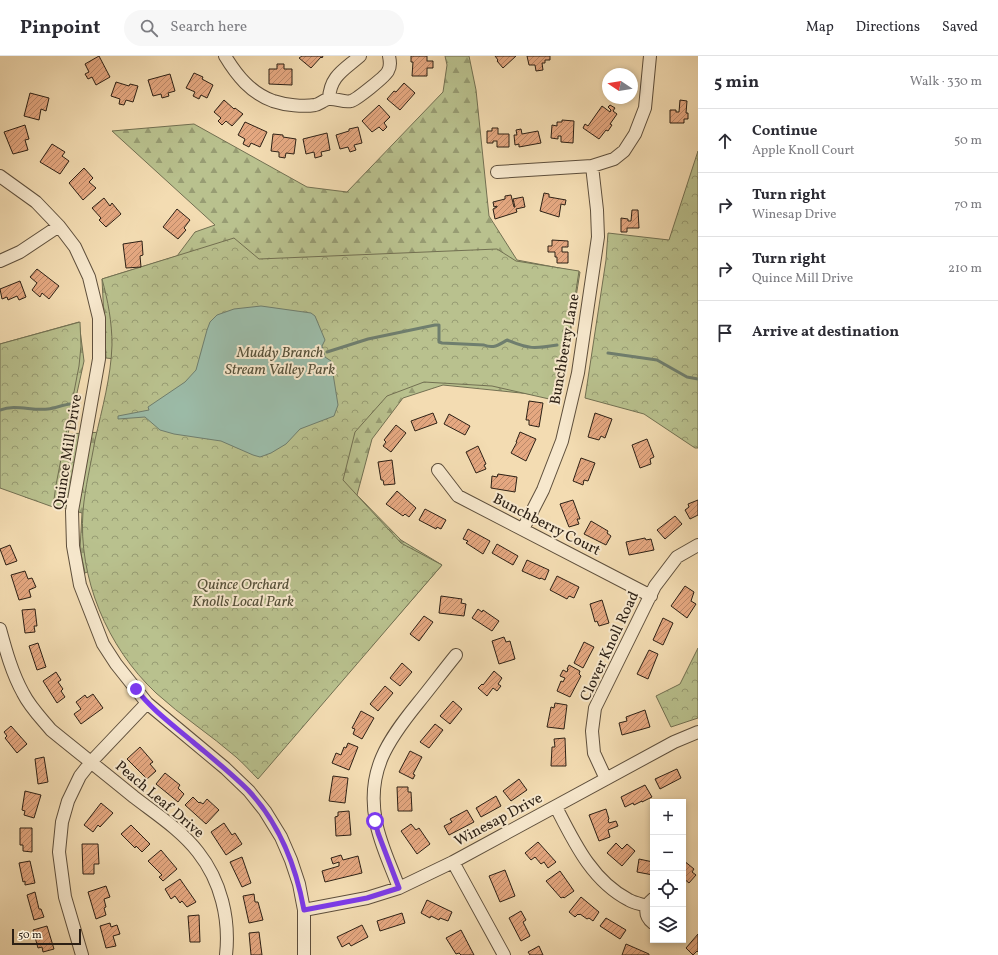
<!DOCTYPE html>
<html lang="en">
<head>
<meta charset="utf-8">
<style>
	:root { --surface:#fff; --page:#f7f7f7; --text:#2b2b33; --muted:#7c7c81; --line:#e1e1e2 }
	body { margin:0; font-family:Vollkorn,serif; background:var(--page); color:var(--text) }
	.controls { position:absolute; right:12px; bottom:12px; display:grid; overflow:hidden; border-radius:0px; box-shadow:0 2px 6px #0003 }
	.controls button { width:36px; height:36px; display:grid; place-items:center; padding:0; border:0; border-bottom:1px solid var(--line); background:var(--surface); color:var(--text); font:20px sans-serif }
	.compass { position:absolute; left:602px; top:12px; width:36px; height:36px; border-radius:50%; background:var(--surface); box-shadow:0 2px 6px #0003; rotate:282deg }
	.scale { position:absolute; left:12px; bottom:10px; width:69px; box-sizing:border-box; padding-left:4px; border:2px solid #2c2015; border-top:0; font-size:11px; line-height:14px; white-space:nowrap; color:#2c2015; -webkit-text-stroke:3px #f7e8cd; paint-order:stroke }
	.stop { position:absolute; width:12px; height:12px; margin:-9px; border:3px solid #7c3aed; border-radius:50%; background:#fff }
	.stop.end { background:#7c3aed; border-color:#fff; box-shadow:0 1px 4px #0008 }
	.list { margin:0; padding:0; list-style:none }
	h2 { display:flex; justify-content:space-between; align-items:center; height:52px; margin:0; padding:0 16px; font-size:17px }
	h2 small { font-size:13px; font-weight:400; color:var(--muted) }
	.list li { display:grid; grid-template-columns:26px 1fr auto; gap:12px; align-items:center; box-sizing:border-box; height:64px; padding:0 16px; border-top:1px solid var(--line) }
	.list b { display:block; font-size:15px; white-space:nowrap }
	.list p { margin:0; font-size:13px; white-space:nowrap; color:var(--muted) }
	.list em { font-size:13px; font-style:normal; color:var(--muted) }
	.icon { flex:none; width:22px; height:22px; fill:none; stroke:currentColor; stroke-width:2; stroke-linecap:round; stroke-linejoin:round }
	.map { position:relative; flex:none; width:698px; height:899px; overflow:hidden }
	header { display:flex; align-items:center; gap:24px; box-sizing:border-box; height:56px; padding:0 20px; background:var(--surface); border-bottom:1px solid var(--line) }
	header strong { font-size:19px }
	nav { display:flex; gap:22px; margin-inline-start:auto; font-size:14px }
	.search { width:280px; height:36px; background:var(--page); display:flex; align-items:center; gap:10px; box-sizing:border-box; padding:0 14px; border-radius:22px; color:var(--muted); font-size:15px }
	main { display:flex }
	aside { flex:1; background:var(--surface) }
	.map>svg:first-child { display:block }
	.forest { fill:url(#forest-firs); stroke:#727052 }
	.park { fill:url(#park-crowns); stroke:#727052 }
	.water { fill:#9cbca9; stroke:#6f7e6e }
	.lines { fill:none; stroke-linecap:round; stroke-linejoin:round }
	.stream { stroke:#6f7e6e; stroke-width:3 }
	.building { fill:url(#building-hatch); stroke:#2c2015 }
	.minor-casing { stroke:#5e4f3c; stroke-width:14 }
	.minor { stroke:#f7e8cd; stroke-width:12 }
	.route { stroke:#7c3aed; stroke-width:5 }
	.labels { text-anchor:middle; stroke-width:4; stroke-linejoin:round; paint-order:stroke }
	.street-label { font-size:15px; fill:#2c2015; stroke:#f7e8cd }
	.park-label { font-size:15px; font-style:italic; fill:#565039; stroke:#f7e8cd }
</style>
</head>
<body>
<header>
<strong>Pinpoint</strong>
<div class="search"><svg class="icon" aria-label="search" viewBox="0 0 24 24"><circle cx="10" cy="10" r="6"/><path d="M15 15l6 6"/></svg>Search here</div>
<nav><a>Map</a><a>Directions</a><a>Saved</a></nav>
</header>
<main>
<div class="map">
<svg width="698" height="899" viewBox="0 0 698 899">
	<defs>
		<pattern id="forest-firs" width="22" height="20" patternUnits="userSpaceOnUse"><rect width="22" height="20" fill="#b9c18e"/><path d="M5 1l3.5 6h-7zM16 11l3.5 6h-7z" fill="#979c73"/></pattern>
		<pattern id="park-crowns" width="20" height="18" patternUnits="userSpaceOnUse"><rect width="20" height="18" fill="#b9c18e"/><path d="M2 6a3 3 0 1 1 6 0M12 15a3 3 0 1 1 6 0" fill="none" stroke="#979c73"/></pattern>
		<pattern id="building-hatch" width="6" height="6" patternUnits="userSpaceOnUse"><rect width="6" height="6" fill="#e5a881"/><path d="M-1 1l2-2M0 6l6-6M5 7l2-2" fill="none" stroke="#ba8868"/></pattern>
	</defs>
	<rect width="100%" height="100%" fill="#f3dcb2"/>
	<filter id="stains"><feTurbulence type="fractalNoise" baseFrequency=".005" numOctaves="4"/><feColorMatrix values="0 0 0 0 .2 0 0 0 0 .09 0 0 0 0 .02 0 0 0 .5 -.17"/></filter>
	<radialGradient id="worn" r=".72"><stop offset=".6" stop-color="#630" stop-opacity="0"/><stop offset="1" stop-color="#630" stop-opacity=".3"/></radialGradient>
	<path class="forest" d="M445,0h24l7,34 13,126 28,44 63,12 -20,125 -117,-12 -40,13 -31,41 -15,56 44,45 41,25 -52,60 -269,-68 -36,16 -5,-24 2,-36 -57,-16 -25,-153 79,-22 5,39 -16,73 69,-4 35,-65 -66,-7 -4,-79 75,-23 18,-24 20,-7 -103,-94 82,-7 113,63 40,5 96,-100 4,-27z"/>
	<path class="park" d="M698,95v297h-3l-51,-34 -59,-16 21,-138 2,-27 61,7z
		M234,182l25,21 238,-10 19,12 63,10 -17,111 -4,19 -66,-15 -68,-4 -37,14 -32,36 -12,48 58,63 41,22 -184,214c-7,-7 -14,-15 -22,-22 -25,-22 -55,-41 -80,-64 -49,-46 -78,-115 -73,-182 2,-24 8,-47 12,-71 7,-31 16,-63 17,-95 0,-23 -4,-44 -10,-66z
		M80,266l1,24 -2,20 -23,119 -3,22 -53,-19v-144z
		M698,592v70l-27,9 -15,-31 24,-12z"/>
	<path class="water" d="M261,250l50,7 4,3 10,24 -3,6 3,11 6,4 7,44 -4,11 -34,13 -14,15 -15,9 -11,4 -7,-2 -32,-14 -47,-7 -14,-4 -15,-13 -27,2v-3l31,-6 -1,-3 37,-25 11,-12 11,-40 3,-8 7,-7 17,-6z"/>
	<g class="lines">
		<path class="stream" d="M327,296l41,-13 67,-14h4v17l3,1 42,2c9,4 15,0 23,-5 22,9 27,9 50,5
			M608,297l49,7 30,17 11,2
			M0,354c15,-6 32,1 48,-1 7,-1 15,-4 22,-5"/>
	</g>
	<path class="building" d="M99,0l11,21 -14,8 -4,-8 -4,2 -3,-5 4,-2 -4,-8z
		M302,0h21l-1,2 -1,-1 -10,11 -12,-10z
		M411,0h16v5h6v7h-6v8h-15l1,-14h-2z
		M495,0h21l-13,12 -6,-7 1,-1z
		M527,0h23v4h-5v3h-3l1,7 -7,1 -1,-6h-6z
		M277,8h7v5h8v16l-23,-1v-15h8z
		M194,17l9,4 -1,2 11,6 -6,13 -6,-3 -2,4 -6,-3 2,-4 -9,-4z
		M170,18l5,17 -7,2 1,3 -7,2 -1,-4 -8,2 -5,-16z
		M116,26l13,4 1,-2 8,2 -5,16 -7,-2 -2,5 -5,-1 1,-5 -9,-3z
		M404,27l11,10 -15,17 -13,-11 7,-8 2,1z
		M30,37l19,5 -3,13 -5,-2 -2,11 -15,-4z
		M224,44l10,9 1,-1 8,6 -11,12 -6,-5 -4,4 -4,-4 3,-3 -7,-6z
		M680,44l7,1 -1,12h2v6h-4v4h-14v-13h6v2h3z
		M379,49l11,12 -6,6 3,4 -4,4 -4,-4 -7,5 -10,-11z
		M610,49l5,3 -2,3 4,3 -7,10 2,1 -4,6 -2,-1 -7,9 -16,-11 2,-4 3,2 14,-20 8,6 1,-2 -3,-3z
		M562,64l12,1 -1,22 -12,-1v-6h-3v3l-7,-1 1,-13 5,1v-4h5z
		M245,66l22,10 -7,15 -9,-4 -2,4 -6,-3 2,-5 -7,-4z
		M25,69l4,14 -4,1 3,10 -15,4 -9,-22z
		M358,71l4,16 -8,2 2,5 -6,2 -2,-5 -8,2 -4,-14 13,-4v-2z
		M492,72h6v6h11v13h-12v-6h-4v2h-6v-12h5z
		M521,73l1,5 16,-3 3,12 -22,4v-3l-4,1 -1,-10h3l-1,-5z
		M327,77l3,17 -9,2 1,4 -7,2 -1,-6 -8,2 -3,-15z
		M273,78l10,1v2l13,2 -2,15 -8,-1 -1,5 -6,-1v-5l-8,-1z
		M52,88l13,8 -3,4 7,5 -9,13 -20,-12z
		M84,112l9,10 -4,4 7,6 -13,12 -14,-17z
		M544,137l5,1v3l17,3 -1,5 -4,-1 -2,13 -19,-6z
		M511,139l3,12h1l-2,-8 10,-2 2,10 -9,2 1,3 -22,7 -2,-10 4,-2v-1l-3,1 -1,-5 12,-3v-3z
		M104,142l6,8 2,-3 9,11 -15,13 -7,-7 2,-2 -9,-10z
		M177,153l13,11 -6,8 2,2 -8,9 -15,-12z
		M632,154h6l1,18h-12v4h-6v-14l7,1v2h3z
		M552,184l16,1v6h-6v5h6v11h-11v-6h-2v-5h-7v-6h4z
		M142,185l1,14 -3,1 1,11 -15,1 -3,-24z
		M37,213l22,17 -10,13 -7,-6 -2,4 -8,-7 5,-7 -7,-6z
		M20,225l6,16 -7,3 -2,-4 -9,4 -1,-3 -5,2 -2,-10z
		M529,345l14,2 -4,24 -10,-2v-5h-3z
		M433,357l4,10 -22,8 -4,-10z
		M595,357l17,6 -7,19 -4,-2 -2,4 -11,-3z
		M449,358l21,12 -5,9 -21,-11z
		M396,369l10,8 -15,19 -8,-6 3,-4 -2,-2z
		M520,376l16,7 -10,22 -15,-8 6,-11h-1z
		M647,383l7,18 -4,2 1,5 -11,4 -8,-23z
		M478,390l8,18 -2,1 2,4 -10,4 -10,-21z
		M581,402l14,5 -7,18 -4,-1 -1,5 -10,-4z
		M392,404l3,24 -11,1 -1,-5h-2l-3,-18z
		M498,418l19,3 -2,15 -24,-4 1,-12 5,1z
		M397,435l19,17 -7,9 -4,-3 -2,2 -17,-12z
		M573,444l7,19h-3l2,5 -10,3 -9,-23z
		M698,444v15l-8,4 -5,-9 4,-3 -1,-3z
		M425,453l21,11 -5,9 -4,-2 -1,2 -17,-9z
		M675,460l7,8 -17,15 -8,-9z
		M591,465l17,10 -1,2 4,3 -5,9 -22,-11z
		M468,473l22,12 -7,13 -17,-11 2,-2 -5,-2z
		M645,482l1,2 5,-1 3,11 -25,5 -3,-13z
		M497,488l21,12 -5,9 -21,-12z
		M10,489l7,16 -11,4 -6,-16z
		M527,504l22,10 -4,10 -4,-2 -1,1 -18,-8z
		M25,515l3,8 4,-1 4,9 -7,3 2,7 -12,3 -8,-25z
		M557,520l22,11 -5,11 -5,-2 -2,3 -17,-9z
		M685,530l9,6 -3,9 5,3 -9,14 -16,-12z
		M441,540l21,3 -1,4 5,1 -2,12 -25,-3z
		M602,544l7,23 -10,3 -2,-5 -2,1 -5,-18z
		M35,553l2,17h-3l1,6 -10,1 -3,-23z
		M478,553l4,3 1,-2 16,11 -7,10 -20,-13z
		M424,560l9,6 -14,19 -9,-7z
		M663,562l10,5 -10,22 -10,-5z
		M504,581l2,5 4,-1 5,18 -16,5 -7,-23z
		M584,586l10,5 -11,21 -9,-5z
		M38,587l8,24 -9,3 -8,-24z
		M649,594l9,4 -10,25 -11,-5z
		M402,607l10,9 -12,14 -10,-8z
		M569,609l11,6 -1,3 2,2 -11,21 -13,-6 4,-10 2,1 2,-4 -5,-2 3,-6 4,2 1,-3h-1z
		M494,615l8,7 -4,6 3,2 -4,5 -4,-3 -6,8 -9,-8 4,-4 1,1z
		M56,616l5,8 -3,2 5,7 -2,2 4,6 -8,6 -14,-22z
		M385,630l8,7 -15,18 -8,-7z
		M93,638l10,14 -22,16 -7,-10 7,-5 -5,-7 9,-7 2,3z
		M453,645l9,8 -12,15 -10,-8z
		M555,647l12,2 -3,24 -17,-2 4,-20 3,1z
		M645,654l5,17 -28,8 -3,-12 8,-2 -1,-4z
		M361,655l13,7 -12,21 -9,-5 2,-5 -3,-1z
		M435,668l8,6 -14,18 -9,-6z
		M11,670l16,18 -10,9 -12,-15 2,-2 -3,-4z
		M565,682l1,28h-15l1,-19h3l-1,-8z
		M348,687l10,4 -9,23 -17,-7 4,-10 5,2 3,-8 2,1z
		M140,691l13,15 -3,2 6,7 -9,8 -20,-20z
		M410,695l12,6 -9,17 2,1 -2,4 -14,-7z
		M44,701l4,25 -10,2 -3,-25z
		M677,713l4,9 -21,11 -5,-10z
		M165,717l15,12 -2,3 6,6 -6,8 -22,-18z
		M333,720l15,2 -3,25 -16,-2z
		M519,723l8,11 -16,11 -8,-10z
		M645,729l7,12 -10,5v-1l-8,4 -1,-2 -8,4 -4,-10z
		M397,731h11v5h3l1,19h-14z
		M25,735l16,4 -7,23 -10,-3 1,-4 -3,-1z
		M496,740l5,10 -20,11 -5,-9z
		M193,741l6,6 1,-1 3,2 4,-5 12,11 -13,14 -21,-19z
		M101,747l12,10 -13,14 -2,-2 -5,7 -9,-7z
		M606,753l3,10 -1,1 1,3 7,-2 2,5 -10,4 2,7 -11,4 -10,-26z
		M467,754l7,12 -25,13 -5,-9 8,-4 -2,-3z
		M349,755l2,24 -15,1 -1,-19 3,-1v-4z
		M224,767l8,12 3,-2 7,11 -16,11 -15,-23z
		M411,768l5,6 3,-2 11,16 -13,10 -16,-23z
		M131,769l19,19 -8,8 -6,-6 -1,2 -14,-14z
		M20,772h12v24l-9,-1v-6h-3z
		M538,786l18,20 -8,6 -4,-6 -3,2 -6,-7 -4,3 -6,-7z
		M616,787l6,6 5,-5 8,7 -13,15 -15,-13z
		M82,788h16l1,20h-5v10h-11z
		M161,794l16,19 -14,12 -4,-4 3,-2 -14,-14z
		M341,799l2,5 15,-4 4,17 -37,9 -3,-11 17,-5v-4l-6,2 -2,-6z
		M242,801l9,26 -9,4 -12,-25z
		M639,803l14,3v13l-16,-3z
		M683,804l11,9 -2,3 4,3 -7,8 -6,-5z
		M30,805l5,22 -10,2v-4l-2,1 -4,-19z
		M505,814l10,26 -15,6 -11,-26z
		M560,815l14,20 -10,7 -1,-1 -2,1 -15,-17z
		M180,823l16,23 -9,5 -5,-6 -2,2 -5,-7 -4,3 -6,-10z
		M106,830l4,11 -6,2 2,8 -2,1 2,7 -10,4 -8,-27z
		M35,836l4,17h2l3,8 -10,3 -7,-25z
		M254,838l1,8h3l5,18 -14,3 -6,-27z
		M581,841l18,15 -6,9 -4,-3 -2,1 -7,-5 -1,1 -1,-1 -3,3 -6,-5z
		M427,844l25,12 -4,9 -8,-3 -1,2 -8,-4 -1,2 -9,-5z
		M521,855l5,9 -3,2 7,14 -9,5 -12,-23z
		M402,857l3,10 -25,8 -3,-10z
		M199,859l1,27h-10l-2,-26z
		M606,862l20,12 -6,9 -20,-13z
		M110,867l1,4 6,-2 3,9 -7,2 3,10 -10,2 -6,-22z
		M362,869l6,12 -17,9 -2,-3 -7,4 -5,-10z
		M47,870l7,23 -11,3 -1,-5 -4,1 -5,-18z
		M461,874l13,25h-13l-2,-2 -3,1 -10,-16z
		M259,876l3,23h-11l-2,-22z
		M698,878v18l-1,-1 -4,4 -7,-7z
		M626,888l23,10v1h-27z
		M539,890l4,9h-13l-2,-3z"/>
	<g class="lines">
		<defs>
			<path id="minor" d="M225,0c12,20 26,37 48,45 12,4 30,6 42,4 5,-1 10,-6 14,-6 7,-1 15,4 22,2 5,-1 35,-25 37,-30 3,-5 2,-10 1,-15
				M329,43c1,-23 15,-29 31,-43
				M497,116l95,-6 22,-7 10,-8 11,-17 10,-26 5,-52
				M0,120l36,26 23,24 16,21 14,30 10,41v41l-27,152 1,35 7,39 23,59 13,20 31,39 78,65 24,23 16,20 16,26 10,23 8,24 5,26v45
				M0,205l20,-9 39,-26
				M438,414l20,26 193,100
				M523,473l20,-39 19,-49 16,-68 20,-136 -1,-27 -5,-44
				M0,573c6,22 12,44 23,64 7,14 18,25 28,37 27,22 55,44 83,67 22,17 47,33 64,55 23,29 32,67 28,103
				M606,723l-12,-26 -2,-22 3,-23 60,-122 22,-29 21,-12
				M556,751c18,35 36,74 73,93 5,3 12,4 18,6
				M453,806l51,93
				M399,832c-8,-22 -19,-44 -23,-66 -10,-51 12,-82 42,-119 13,-16 25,-32 38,-48
				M653,843c-9,7 -9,17 0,24
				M304,854l63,-12 32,-10 54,-26 221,-120 24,-10
				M82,899l-17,-58 -6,-45 3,-30 6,-21 12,-25 11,-14 56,-59"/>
		</defs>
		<use href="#minor" class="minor-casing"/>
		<use href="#minor" class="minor"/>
	</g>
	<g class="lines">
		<path class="route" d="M136,633c16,21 37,36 57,53 19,16 38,31 55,48 31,33 48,76 56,120l63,-12 32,-10 -21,-55 -3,-12"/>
	</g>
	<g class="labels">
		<g class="street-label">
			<text transform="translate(564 293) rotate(-80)" y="5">Bunchberry Lane</text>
			<text transform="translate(67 396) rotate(-81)" y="5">Quince Mill Drive</text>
			<text transform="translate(547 468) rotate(27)" y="5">Bunchberry Court</text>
			<text transform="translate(609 590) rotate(-65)" y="5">Clover Knoll Road</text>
			<text transform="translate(160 743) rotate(40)" y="5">Peach Leaf Drive</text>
			<text transform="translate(498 763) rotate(-28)" y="5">Winesap Drive</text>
		</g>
		<g class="park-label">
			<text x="280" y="301">Muddy Branch<tspan x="280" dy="17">Stream Valley Park</tspan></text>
			<text x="243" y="533">Quince Orchard<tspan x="243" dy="17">Knolls Local Park</tspan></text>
		</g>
	</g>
	<rect width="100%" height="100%" filter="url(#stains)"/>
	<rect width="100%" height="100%" fill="url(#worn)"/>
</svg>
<div class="controls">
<button>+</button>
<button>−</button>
<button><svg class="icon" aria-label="locate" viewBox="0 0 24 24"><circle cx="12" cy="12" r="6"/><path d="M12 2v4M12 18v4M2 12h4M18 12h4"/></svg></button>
<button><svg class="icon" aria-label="layers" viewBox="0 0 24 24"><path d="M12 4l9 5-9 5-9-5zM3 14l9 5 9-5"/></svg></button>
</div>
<svg class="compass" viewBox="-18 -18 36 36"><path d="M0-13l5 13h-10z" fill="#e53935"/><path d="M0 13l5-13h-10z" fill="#7c7c81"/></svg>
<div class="scale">50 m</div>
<div class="stop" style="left:375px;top:765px"></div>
<div class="stop end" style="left:136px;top:633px"></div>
</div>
<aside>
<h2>5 min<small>Walk · 330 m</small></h2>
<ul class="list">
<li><svg class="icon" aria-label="ahead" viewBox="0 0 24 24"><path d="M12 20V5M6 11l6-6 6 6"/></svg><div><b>Continue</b><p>Apple Knoll Court</p></div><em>50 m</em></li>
<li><svg class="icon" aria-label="right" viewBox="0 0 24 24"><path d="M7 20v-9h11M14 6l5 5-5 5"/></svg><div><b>Turn right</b><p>Winesap Drive</p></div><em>70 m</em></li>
<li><svg class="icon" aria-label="right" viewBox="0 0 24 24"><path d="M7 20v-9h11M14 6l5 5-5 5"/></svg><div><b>Turn right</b><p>Quince Mill Drive</p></div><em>210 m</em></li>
<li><svg class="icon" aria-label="arrive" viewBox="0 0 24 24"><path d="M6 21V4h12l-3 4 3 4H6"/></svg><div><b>Arrive at destination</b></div></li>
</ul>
</aside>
</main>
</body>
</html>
